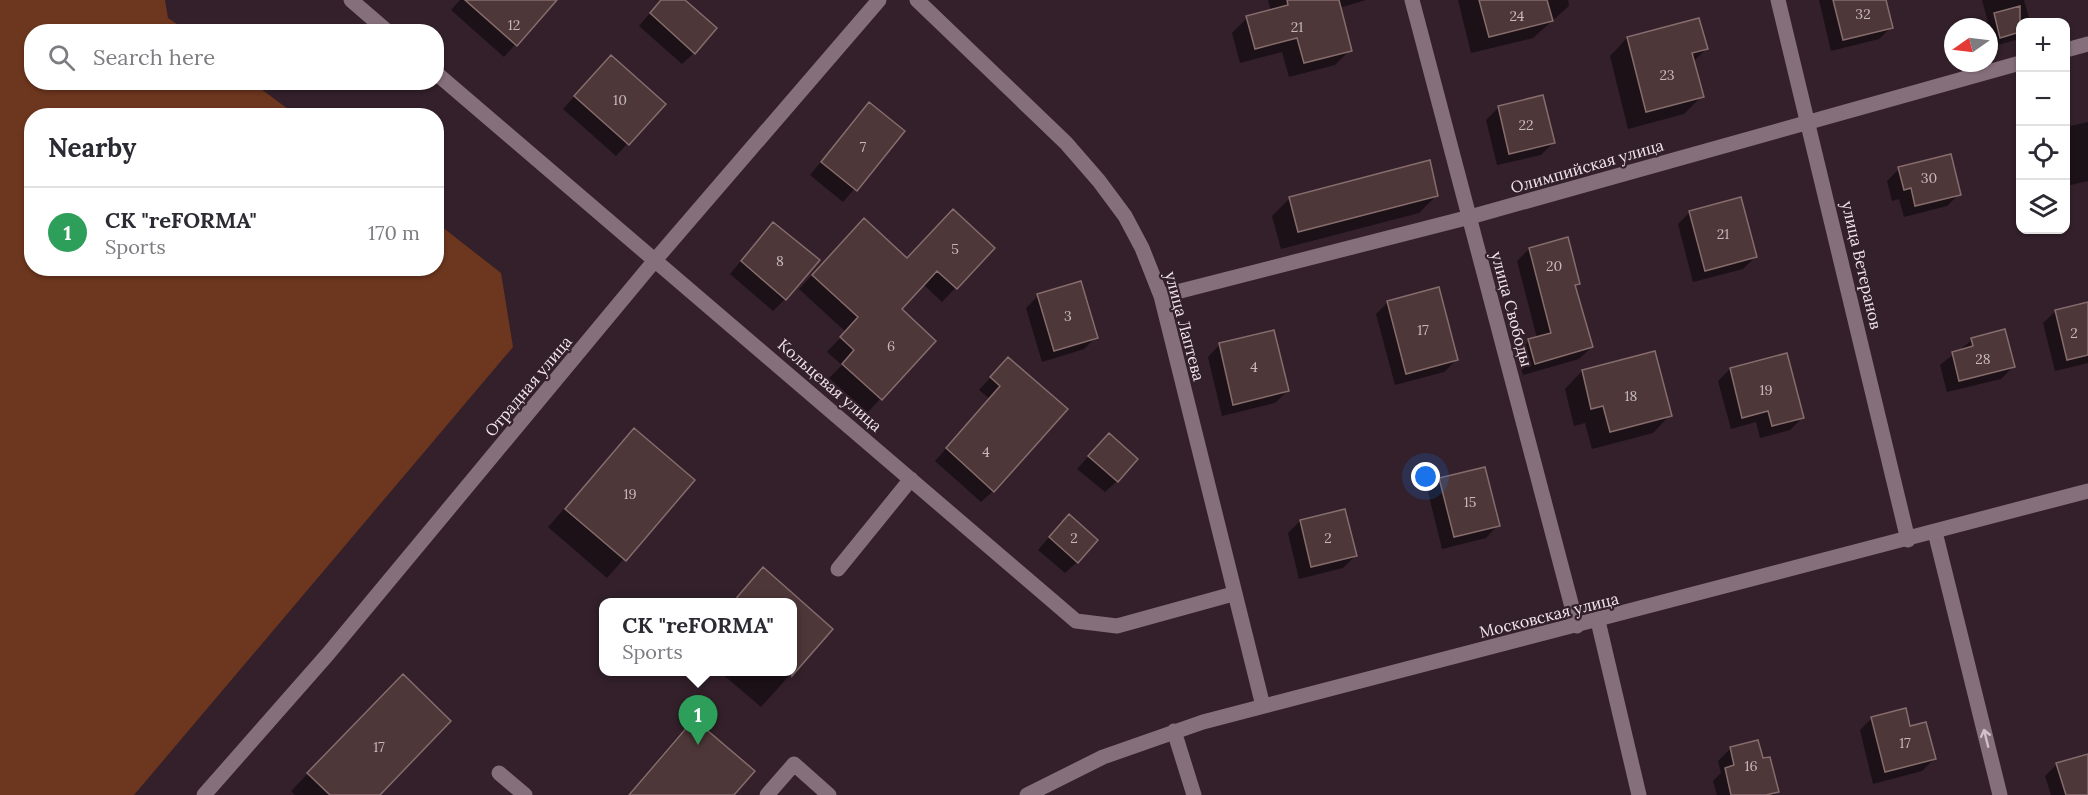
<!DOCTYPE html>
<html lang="en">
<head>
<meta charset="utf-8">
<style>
	:root { --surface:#fff; --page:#f2f2f3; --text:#2b2b33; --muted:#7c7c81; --line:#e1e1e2; --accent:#0b8043 }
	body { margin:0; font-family:Lora,serif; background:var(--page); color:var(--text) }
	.controls { position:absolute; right:18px; top:18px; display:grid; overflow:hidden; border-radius:12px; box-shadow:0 2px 4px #0004 }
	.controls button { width:54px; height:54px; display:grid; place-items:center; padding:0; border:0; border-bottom:2px solid var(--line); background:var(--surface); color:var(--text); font:30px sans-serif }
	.compass { position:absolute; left:1944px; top:18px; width:54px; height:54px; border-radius:50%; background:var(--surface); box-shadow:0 2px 4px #0004; rotate:256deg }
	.you { position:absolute; left:1426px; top:477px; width:21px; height:21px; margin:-15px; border:4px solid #fff; border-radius:50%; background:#1a73e8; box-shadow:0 0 0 9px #1a73e833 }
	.badge { display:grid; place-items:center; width:39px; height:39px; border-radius:50%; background:var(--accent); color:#fff; font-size:20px; font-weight:700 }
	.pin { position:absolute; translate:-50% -50px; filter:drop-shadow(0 2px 3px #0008) }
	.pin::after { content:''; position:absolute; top:32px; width:21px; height:18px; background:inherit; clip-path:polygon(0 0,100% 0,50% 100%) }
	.popup { position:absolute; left:599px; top:598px; width:198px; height:78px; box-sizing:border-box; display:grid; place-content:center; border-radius:12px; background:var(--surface); filter:drop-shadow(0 2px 4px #0005); font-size:20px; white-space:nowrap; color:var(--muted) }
	.popup b { font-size:22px; color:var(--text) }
	.popup::after { content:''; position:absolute; left:50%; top:100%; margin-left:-12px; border:12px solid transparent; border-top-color:var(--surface) }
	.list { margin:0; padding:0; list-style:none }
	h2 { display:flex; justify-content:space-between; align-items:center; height:78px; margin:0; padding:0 24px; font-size:26px }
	h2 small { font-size:20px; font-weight:400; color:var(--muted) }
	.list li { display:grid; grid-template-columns:39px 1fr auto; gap:18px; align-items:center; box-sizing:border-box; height:90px; padding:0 24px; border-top:2px solid var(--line) }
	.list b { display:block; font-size:22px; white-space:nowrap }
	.list p { margin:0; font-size:20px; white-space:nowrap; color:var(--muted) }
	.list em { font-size:20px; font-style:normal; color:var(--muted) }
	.icon { flex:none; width:33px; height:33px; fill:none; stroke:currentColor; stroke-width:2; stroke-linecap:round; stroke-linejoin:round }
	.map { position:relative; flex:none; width:2088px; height:795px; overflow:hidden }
	.search { position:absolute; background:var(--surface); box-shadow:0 2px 4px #0004; left:24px; top:24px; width:420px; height:66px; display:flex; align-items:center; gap:15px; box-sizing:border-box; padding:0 21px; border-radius:24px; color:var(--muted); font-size:22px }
	.panel { position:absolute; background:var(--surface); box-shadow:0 2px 4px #0004; left:24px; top:108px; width:420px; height:168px; border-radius:24px }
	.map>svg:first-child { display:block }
	.green { fill:#6d361e }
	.shadow { fill:#0007 }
	.building { fill:#4e3738; stroke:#866c6d; stroke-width:1.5 }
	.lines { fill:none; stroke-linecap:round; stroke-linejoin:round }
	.minor { stroke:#856f7a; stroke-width:15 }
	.oneway { stroke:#d1c1c8 }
	.labels { text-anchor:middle; stroke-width:4.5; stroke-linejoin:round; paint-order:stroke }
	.number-label { font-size:14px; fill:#c8b9be }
	.street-label { font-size:16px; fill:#f1e4ea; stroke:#33202a }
</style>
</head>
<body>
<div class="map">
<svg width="2088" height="795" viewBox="0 0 2088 795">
	<rect width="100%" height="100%" fill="#33202a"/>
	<path class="green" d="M0,0h165l3,18 19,13 -155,1v50l221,1 43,32 -264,1v152h404l1,-45 64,50 12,74 -379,448h-134z"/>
	<path class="shadow" d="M460,0h86l5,5 -47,52 -53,-47z
		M661,0h22l11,53 -12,11 -43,-38z
		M1268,0h98l-27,8 11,42 -15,15 -46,12 -7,-25 -42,11 -8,-30 15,-15 24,-7z
		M1458,0h110l1,6 -36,32 -62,15z
		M1819,0h65l7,27 -12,12 -48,12z
		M1982,0h42l6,22h-10v17l-30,8 -1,-20h-4l3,-5z
		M1627,38l79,11 -13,13 9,34 -18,18 -56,15 -18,-73z
		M599,69l64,35 -47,52 -53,-47z
		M1542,97l11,46 -12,12 -44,10 -11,-45 12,-12z
		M869,104l34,28 -60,70 -33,-27z
		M2088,122v59l-22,5v-59z
		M1899,169l60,25 -12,12 -43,11 -5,-18 -7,2 -5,-20z
		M1437,195l-18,18 -138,36 -9,-33 18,-18z
		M1690,212l65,45 -12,12 -50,13 -15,-58z
		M864,220l43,39 86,-11 -51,54 -19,-18 -23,25 34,32 -67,72 -38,-35 13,-13 -15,-13 19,-20 -47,-43z
		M762,236l23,63 -12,12 -43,-37z
		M1529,249l49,34 -4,4 18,60 -13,12 -56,16 -6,-22 12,-12 8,-3 -20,-77z
		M1038,296l58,41 -12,12 -42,13 -16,-54z
		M1388,302l68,58 -12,12 -49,13 -19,-71z
		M2088,303v60l-33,8 -12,-48 13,-12z
		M1972,340l41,27 -12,12 -54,13 -7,-27z
		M1220,344l67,47 -12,12 -53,13 -14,-59z
		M1786,355l16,63 -12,12 -30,8 -4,-16 -25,7 -13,-48 12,-12z
		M1008,359l-15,132 -12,11 -46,-41 55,-62 -11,-9z
		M1582,371l88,44 -17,18 -61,16 -7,-26 -11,3 -9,-37z
		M634,430l59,50 -86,98 -59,-51z
		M1097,447l20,34 -12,11 -28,-23z
		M1440,480l58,45 -12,13 -44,11 -14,-57z
		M1300,521l55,35 -12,12 -44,11 -11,-46z
		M1057,528l20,34 -12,11 -27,-23z
		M763,569l68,60 -70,78 -41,-35h72v-70h-61z
		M385,694l-8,101h-82l-4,-4z
		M1872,718l37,10 25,31 -12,12 -49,13 -13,-54z
		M694,721l38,74h-104l48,-57z
		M1757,742l5,18 16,31 -4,4h-57l-4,-14 8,-8 -3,-12 12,-12z
		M2088,755v40h-37l-6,-19 12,-12z"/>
	<path class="building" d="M465,0h92l-40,46z
		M661,0h24l32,28 -22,26 -45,-41z
		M1287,0h52l13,51 -48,12 -7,-25 -42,11 -9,-33 42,-11z
		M1479,0h68l6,21 -64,16z
		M1833,0h53l7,28 -50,12z
		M2020,6v26l-20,6 -6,-25z
		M1699,18l9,31 -16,4 12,44 -58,15 -19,-75z
		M611,55l55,49 -37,41 -55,-49z
		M1543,95l12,48 -46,11 -11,-48z
		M869,102l36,29 -48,60 -36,-29z
		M1951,154l10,41 -46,11 -4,-18 -7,2 -6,-23z
		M1430,160l8,36 -140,36 -9,-35z
		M1741,197l16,60 -52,14 -16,-60z
		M953,209l42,39 -38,41 -20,-18 -35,38 34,32 -54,59 -40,-36 12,-14 -14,-13 18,-20 -46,-42 52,-57 43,40z
		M773,222l47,38 -34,40 -45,-39z
		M1568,237l12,47 -5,1 18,62 -58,17 -7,-25 23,-6 -22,-85z
		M1081,281l17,57 -44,13 -17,-57z
		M1439,287l19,73 -52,14 -19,-73z
		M2088,302v53l-21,5 -12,-50z
		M2005,329l10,38 -56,14 -7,-29 21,-6 -2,-8z
		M1274,330l15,61 -56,14 -14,-62z
		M1655,351l17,65 -62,16 -7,-26 -12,3 -9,-39z
		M1787,353l17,65 -32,8 -4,-15 -26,7 -12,-50z
		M1008,357l60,52 -74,83 -48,-44 54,-62 -10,-9z
		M634,428l61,52 -69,81 -61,-52z
		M1109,433l29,26 -20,23 -30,-26z
		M1485,467l15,59 -46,11 -15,-59z
		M1345,509l12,47 -46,11 -11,-47z
		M1069,514l29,26 -20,23 -29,-26z
		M763,567l70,62 -41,47v-73h-60z
		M403,674l48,47 -71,74h-50l-23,-22z
		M1906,708l4,18 16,-4 10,37 -51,13 -14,-55z
		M694,719l61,52 -21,24h-105z
		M1758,740l5,18 7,-1 9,35 -13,3h-35l-6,-27 9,-3 -4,-18z
		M2088,754v41h-22l-10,-32z"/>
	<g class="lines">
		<path class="minor" d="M351,0l37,32
			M917,0l149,143 33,38 26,35 17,32 19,48 102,410
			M1412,0l165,626
			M1778,0l130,540
			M2066,50l22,-6
			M436,73l640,548 41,5 116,-32
			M1161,296l309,-79 550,-154
			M1935,532l65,263
			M838,569l73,-90
			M1598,621l41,174
			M1174,731l20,64
			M499,773l26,22
			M204,795l124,-141 328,-395 223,-259
			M767,795l27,-31 35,31
			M1027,795l76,-38 100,-35 885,-231"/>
	</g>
	<defs><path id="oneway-shaft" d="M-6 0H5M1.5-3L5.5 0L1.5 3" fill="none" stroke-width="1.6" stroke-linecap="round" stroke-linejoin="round" transform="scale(1.5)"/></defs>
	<use class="oneway" href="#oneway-shaft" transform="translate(1986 738) rotate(-104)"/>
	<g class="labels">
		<g class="number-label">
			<text x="1863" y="19">32</text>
			<text x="1517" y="21">24</text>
			<text x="514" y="30">12</text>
			<text x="1297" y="32">21</text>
			<text x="1667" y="80">23</text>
			<text x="620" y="105">10</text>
			<text x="1526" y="130">22</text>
			<text x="863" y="152">7</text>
			<text x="1929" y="183">30</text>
			<text x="1723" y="239">21</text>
			<text x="955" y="254">5</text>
			<text x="780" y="266">8</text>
			<text x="1554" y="271">20</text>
			<text x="1068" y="321">3</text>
			<text x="1423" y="335">17</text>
			<text x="2074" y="338">2</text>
			<text x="891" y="351">6</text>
			<text x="1983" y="364">28</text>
			<text x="1254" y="372">4</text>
			<text x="1766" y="395">19</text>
			<text x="1631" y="401">18</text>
			<text x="986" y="457">4</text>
			<text x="630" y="499">19</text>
			<text x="1470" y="507">15</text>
			<text x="1074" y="543">2</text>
			<text x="1328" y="543">2</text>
			<text x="1905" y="748">17</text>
			<text x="379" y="752">17</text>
			<text x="1751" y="771">16</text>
		</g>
		<g class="street-label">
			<text transform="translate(1587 166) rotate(-16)" y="6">Олимпийская улица</text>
			<text transform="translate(1862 265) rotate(77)" y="6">улица Ветеранов</text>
			<text transform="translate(1512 309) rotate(75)" y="6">улица Свободы</text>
			<text transform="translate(1185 326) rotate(75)" y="6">улица Лаптева</text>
			<text transform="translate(830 385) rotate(41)" y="6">Кольцевая улица</text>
			<text transform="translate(528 386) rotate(-50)" y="6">Отрадная улица</text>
			<text transform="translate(1549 615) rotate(-14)" y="6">Московская улица</text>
		</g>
	</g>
</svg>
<div class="controls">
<button>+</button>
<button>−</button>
<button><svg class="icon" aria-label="locate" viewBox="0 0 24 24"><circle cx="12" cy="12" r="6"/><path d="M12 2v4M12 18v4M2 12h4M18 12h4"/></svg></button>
<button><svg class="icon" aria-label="layers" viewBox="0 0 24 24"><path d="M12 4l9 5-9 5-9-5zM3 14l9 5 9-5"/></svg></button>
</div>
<svg class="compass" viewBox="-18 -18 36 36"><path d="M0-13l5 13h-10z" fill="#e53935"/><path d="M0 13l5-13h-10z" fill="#7c7c81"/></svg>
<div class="you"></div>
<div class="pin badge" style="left:698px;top:745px;background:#2e9e5b">1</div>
<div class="popup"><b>СК &quot;reFORMA&quot;</b>Sports</div>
<div class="search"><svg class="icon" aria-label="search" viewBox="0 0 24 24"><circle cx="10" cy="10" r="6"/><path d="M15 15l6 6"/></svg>Search here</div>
<section class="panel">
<h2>Nearby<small></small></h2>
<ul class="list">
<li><span class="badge" style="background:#2e9e5b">1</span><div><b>СК &quot;reFORMA&quot;</b><p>Sports</p></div><em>170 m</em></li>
</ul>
</section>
</div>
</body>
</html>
